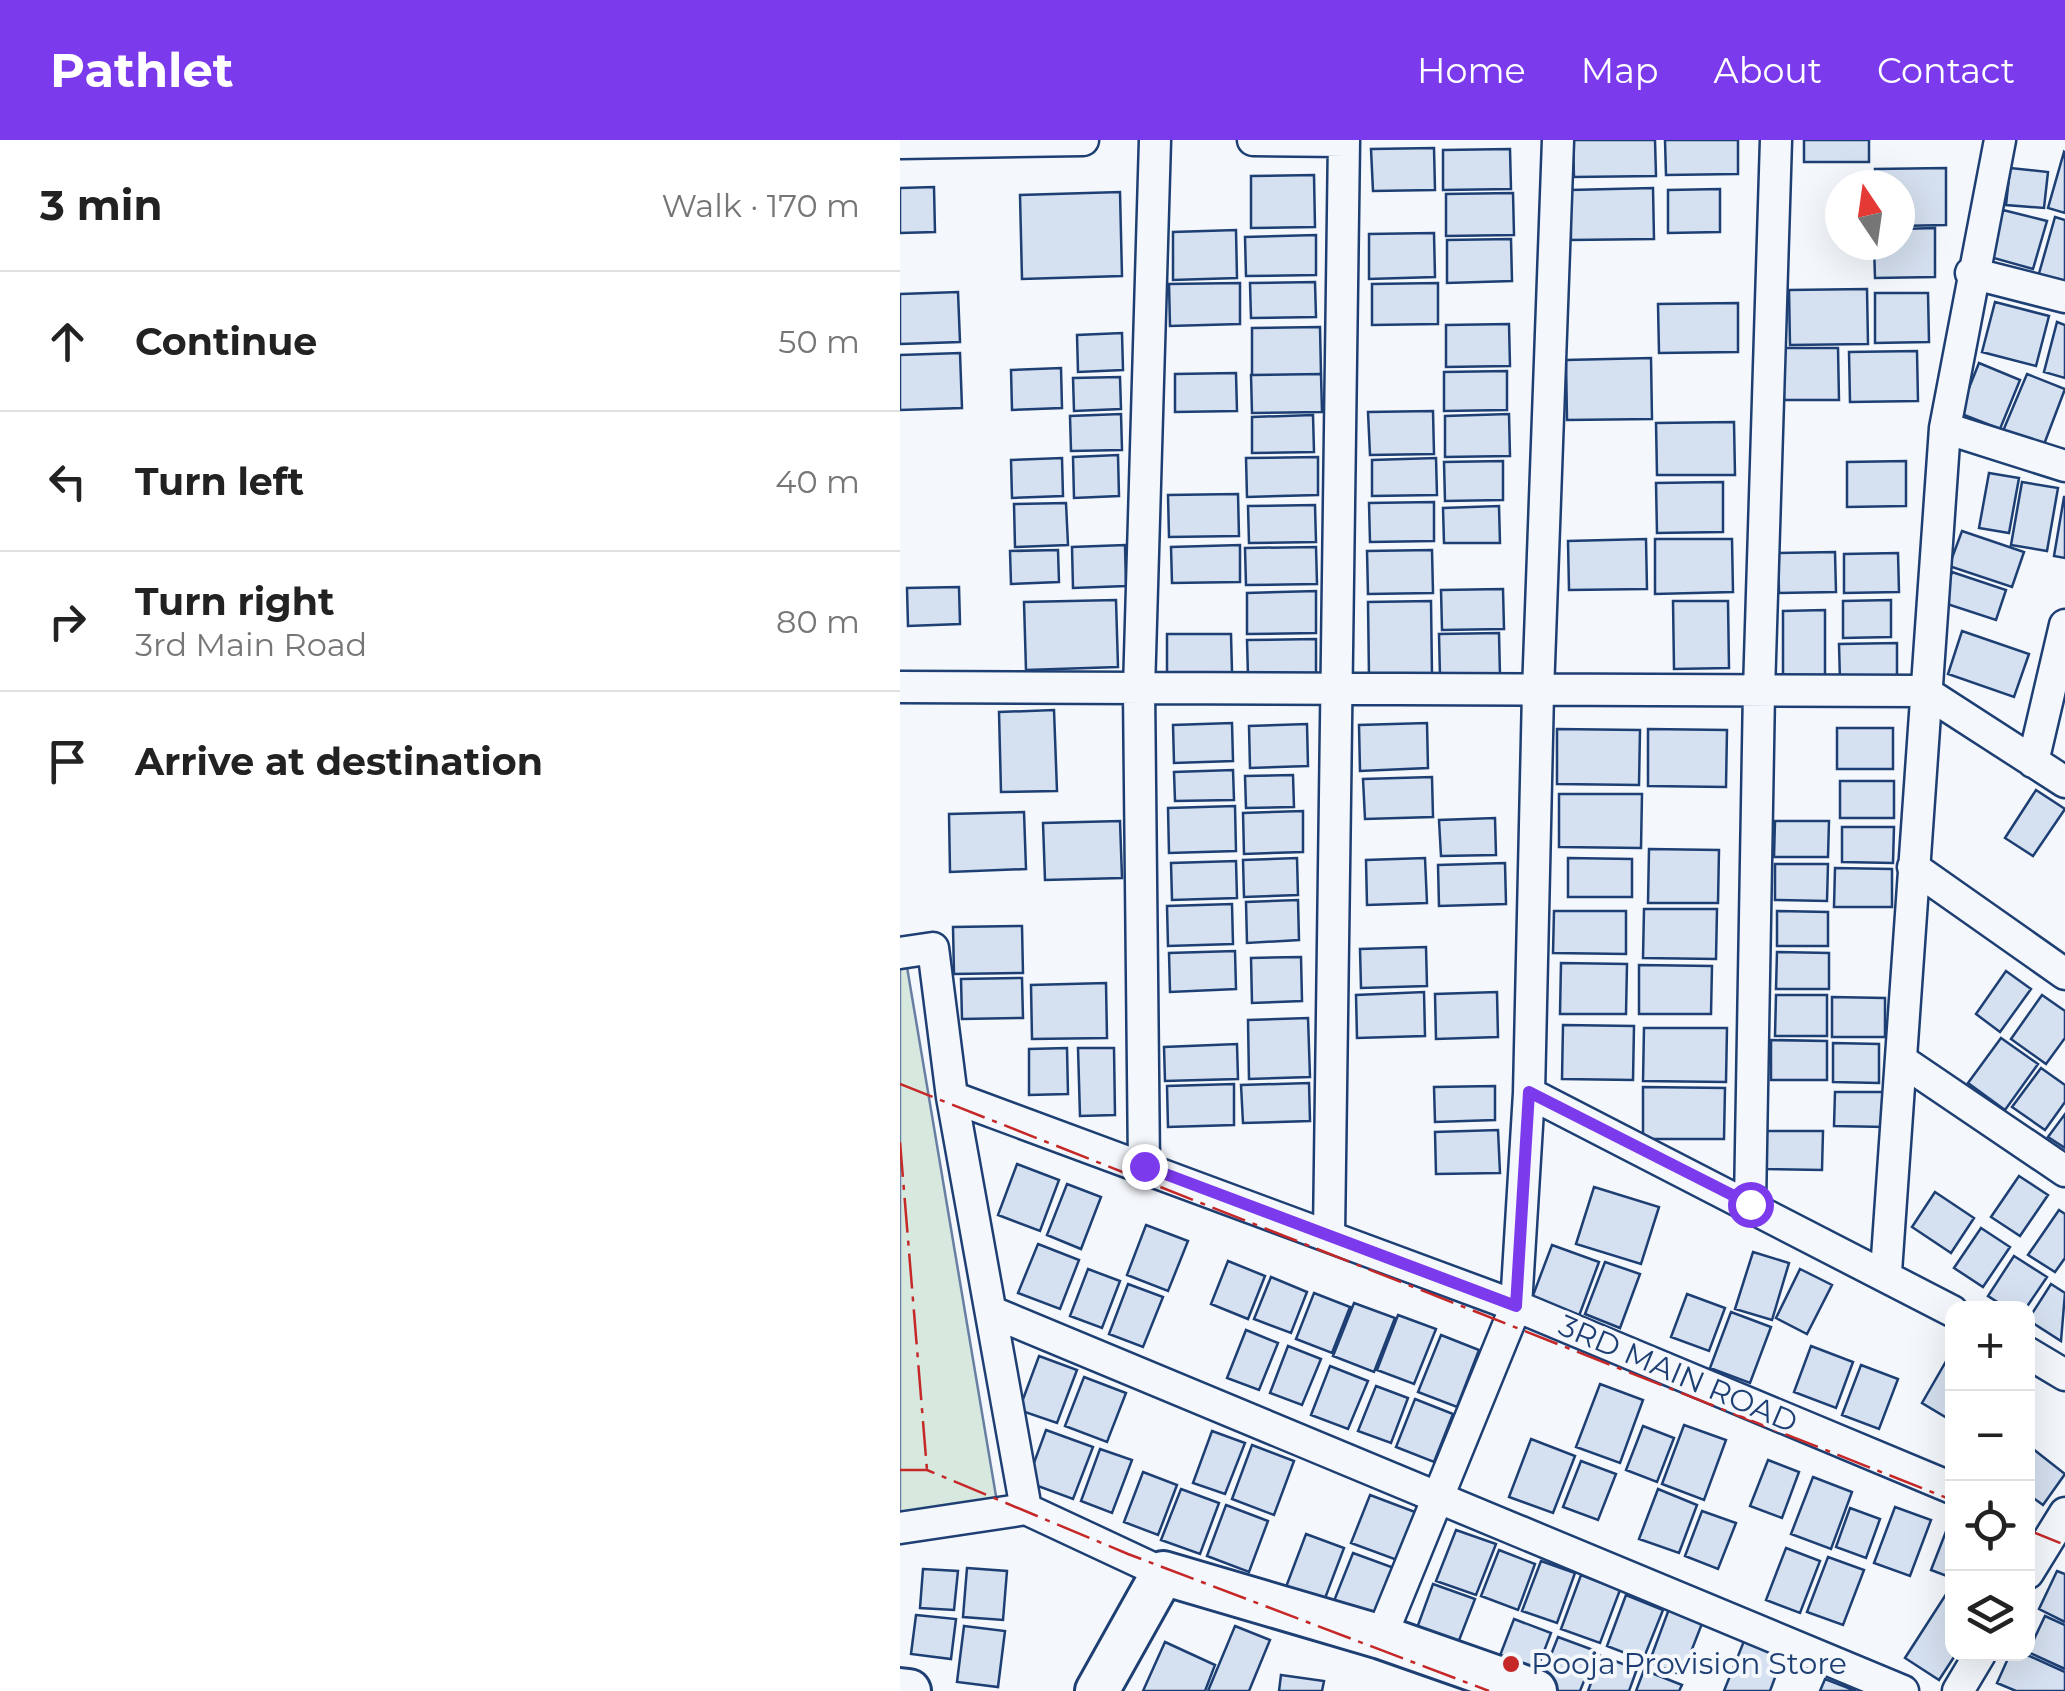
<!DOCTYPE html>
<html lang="en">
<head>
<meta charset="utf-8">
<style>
	:root { --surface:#fff; --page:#f2f2f2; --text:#222; --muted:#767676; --line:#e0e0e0; --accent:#7c3aed }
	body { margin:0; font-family:Montserrat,sans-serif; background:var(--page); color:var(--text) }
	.controls { position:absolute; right:30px; bottom:30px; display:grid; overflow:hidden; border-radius:20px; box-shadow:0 10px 40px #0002 }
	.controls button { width:90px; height:90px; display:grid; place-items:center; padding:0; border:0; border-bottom:2px solid var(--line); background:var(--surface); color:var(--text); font:50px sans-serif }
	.compass { position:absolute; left:925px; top:30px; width:90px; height:90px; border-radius:50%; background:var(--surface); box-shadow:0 10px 40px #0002; rotate:347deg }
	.stop { position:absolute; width:30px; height:30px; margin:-22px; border:8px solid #7c3aed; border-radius:50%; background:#fff }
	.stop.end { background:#7c3aed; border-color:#fff; box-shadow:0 2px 10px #0008 }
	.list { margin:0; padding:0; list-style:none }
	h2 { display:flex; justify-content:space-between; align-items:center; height:130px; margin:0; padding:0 40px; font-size:42px }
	h2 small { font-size:32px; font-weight:400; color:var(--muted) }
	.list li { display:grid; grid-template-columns:65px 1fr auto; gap:30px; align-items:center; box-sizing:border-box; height:140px; padding:0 40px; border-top:2px solid var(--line) }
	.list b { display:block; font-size:38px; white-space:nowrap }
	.list p { margin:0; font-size:32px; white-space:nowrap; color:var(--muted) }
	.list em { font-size:32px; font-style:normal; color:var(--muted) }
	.icon { flex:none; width:55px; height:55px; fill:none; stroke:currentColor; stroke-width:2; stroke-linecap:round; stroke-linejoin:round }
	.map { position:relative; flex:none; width:1165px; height:1551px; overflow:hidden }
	header { display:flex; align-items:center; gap:60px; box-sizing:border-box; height:140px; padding:0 50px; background:var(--accent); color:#fff }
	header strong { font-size:48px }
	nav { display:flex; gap:55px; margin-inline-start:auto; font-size:35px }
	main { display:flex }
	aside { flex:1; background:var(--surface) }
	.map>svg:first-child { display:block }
	.green { fill:#d7e8df; stroke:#687fa3; stroke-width:2.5 }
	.building { fill:#d5e0f0; stroke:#1d3f73; stroke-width:2.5 }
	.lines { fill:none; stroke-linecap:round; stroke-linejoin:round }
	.minor-casing { stroke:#1d3f73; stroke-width:35 }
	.secondary-casing { stroke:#1d3f73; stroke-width:48 }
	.minor { stroke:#f4f7fb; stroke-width:30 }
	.secondary { stroke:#f4f7fb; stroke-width:42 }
	.power { stroke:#c62828; stroke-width:2.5; stroke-dasharray:35 8 5 8; stroke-linecap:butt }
	.route { stroke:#7c3aed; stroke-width:12 }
	.poi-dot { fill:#c62828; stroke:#f4f7fb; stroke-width:4 }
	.labels { text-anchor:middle; stroke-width:8; stroke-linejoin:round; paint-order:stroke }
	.street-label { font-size:30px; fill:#1d3f73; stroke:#f4f7fb }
	.poi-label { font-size:30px; fill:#1d3f73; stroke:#f4f7fb; text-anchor:start }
</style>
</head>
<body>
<header>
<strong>Pathlet</strong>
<nav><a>Home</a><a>Map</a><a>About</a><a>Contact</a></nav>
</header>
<main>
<aside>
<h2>3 min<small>Walk · 170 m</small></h2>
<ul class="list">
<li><svg class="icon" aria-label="ahead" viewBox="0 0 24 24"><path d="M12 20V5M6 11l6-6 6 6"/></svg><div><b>Continue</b></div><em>50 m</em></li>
<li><svg class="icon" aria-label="left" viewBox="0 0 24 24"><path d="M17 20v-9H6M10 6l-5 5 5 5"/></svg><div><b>Turn left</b></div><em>40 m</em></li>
<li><svg class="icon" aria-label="right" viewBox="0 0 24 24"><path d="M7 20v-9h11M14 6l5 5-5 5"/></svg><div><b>Turn right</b><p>3rd Main Road</p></div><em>80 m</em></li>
<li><svg class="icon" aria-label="arrive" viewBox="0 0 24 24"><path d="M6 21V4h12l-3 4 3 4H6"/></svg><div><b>Arrive at destination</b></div></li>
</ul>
</aside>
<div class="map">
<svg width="1165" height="1551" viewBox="0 0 1165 1551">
	<rect width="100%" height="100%" fill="#f4f7fb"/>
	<path class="green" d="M7,827l90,535 -97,16v-550z"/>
	<path class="building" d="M673,0h82l1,36 -82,1z
		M765,0h73v34l-72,1z
		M904,0h65v22h-65z
		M534,8l1,42 -62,1 -2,-42z
		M610,9l1,40 -68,1v-40z
		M1164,12l1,1v60l-17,-5z
		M1046,28v57l-46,1v-41h-25v-16z
		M1110,28l38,4 -4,36 -38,-3z
		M414,35l1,52 -64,1v-52z
		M34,47l1,45 -35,1v-45z
		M753,48l1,51 -83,1 -1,-50z
		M820,49v43l-52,1v-43z
		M220,52l2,84 -100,3 -2,-84z
		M613,53l1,42 -68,1v-42z
		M1103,70l44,11 -14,48 -43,-12z
		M1155,77l10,3v64l-27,-7z
		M1035,88v49l-60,1 -1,-33h26v-16z
		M336,90l1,48 -64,2v-48z
		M534,93l1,44 -66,2v-45z
		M416,95v40l-70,1 -1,-39z
		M611,99l1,42 -65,2v-43z
		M415,142l1,35 -65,1 -1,-35z
		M340,143v41l-70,2 -1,-42z
		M538,143v41l-66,1v-41z
		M967,149l1,55 -78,1 -1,-55z
		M58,152l2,50 -60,2v-50z
		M975,153h53l1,49 -54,1z
		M1095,162l54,14 -13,50 -54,-14z
		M838,163v49l-79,1 -1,-49z
		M1157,182l8,3v53l-21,-6z
		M609,184l1,42 -64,1v-42z
		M420,187l1,47 -69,1v-47z
		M222,193l1,37 -45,2 -1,-37z
		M883,208h55l1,52h-55z
		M1017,211l1,50 -68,1 -1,-50z
		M60,213l2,55 -62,2v-55z
		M751,218l1,61 -85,1 -1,-60z
		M1079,223l41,17 -20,49 -41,-16z
		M161,228l1,40 -50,2 -1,-40z
		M607,231v39l-63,1v-39z
		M336,233l1,38 -62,1v-38z
		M421,234l1,38 -70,1 -1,-38z
		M1127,234l38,15 -22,58 -40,-16z
		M220,237l1,32 -47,2 -1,-33z
		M533,271l1,43 -64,1 -2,-43z
		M221,274l1,36 -51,1 -1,-35z
		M609,274l1,42 -65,1v-41z
		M413,275l1,37 -62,1v-36z
		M834,282l1,53h-78l-1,-52z
		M218,315l1,41 -45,2 -1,-41z
		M418,317v38l-71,2 -1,-39z
		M162,318l1,38 -51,2 -1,-38z
		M536,318l1,37 -65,1v-36z
		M603,321v39l-58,1 -1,-39z
		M1006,321v45l-59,1v-45z
		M1089,333l30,5 -10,55 -30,-5z
		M823,342v50l-66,1 -1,-50z
		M1122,342l36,6 -11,63 -36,-6z
		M338,354l1,42 -70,1 -1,-42z
		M1164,357h1v61l-11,-2z
		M534,362v39l-64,1 -1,-39z
		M166,363l2,42 -53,2 -1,-43z
		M415,365l1,37 -67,1 -1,-37z
		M599,366l1,37h-56l-1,-35z
		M1062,391l62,21 -12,35 -63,-21z
		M746,399l1,50 -78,1 -1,-49z
		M755,399h77l1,53 -78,2z
		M225,405l1,41 -53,2 -1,-41z
		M340,405v37l-68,1 -1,-36z
		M416,407l1,37 -71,1 -1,-37z
		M158,410l1,32 -48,2 -1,-33z
		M532,410l1,43 -65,1 -1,-43z
		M935,412l1,40 -57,1 -1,-40z
		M998,413l1,39 -55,1v-39z
		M1052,432l54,18 -10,30 -55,-18z
		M59,447l1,37 -52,2 -1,-38z
		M603,449l1,40 -62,1 -1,-40z
		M416,451v42l-69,1v-41z
		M216,460l2,67 -92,3 -2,-68z
		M991,460v37l-48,1v-37z
		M531,461l1,74 -63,2 -1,-75z
		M773,461h55l1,67 -55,1z
		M925,470v67h-42v-66z
		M1062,491l67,23 -15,43 -66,-23z
		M599,493l1,43 -60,1 -1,-43z
		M267,494h64l1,38 -65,2z
		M416,499v36l-68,1 -1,-36z
		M997,503v38h-57l-1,-37z
		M154,570l3,81 -56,1 -2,-80z
		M332,583l1,38 -59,2 -1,-38z
		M527,583l1,45 -68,3 -1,-46z
		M407,584l1,42 -58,2 -1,-42z
		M937,588h56v41h-56z
		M657,589l83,1 -1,55 -82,-1z
		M748,589l79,1 -1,57 -78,-1z
		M333,630l1,30 -59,1 -1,-29z
		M393,635l1,32 -48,1 -1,-32z
		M532,637l1,40 -68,2 -2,-40z
		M940,641h54v37h-54z
		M1136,650l29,19 -32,47 -28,-18z
		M659,654h83l-1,54 -82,-1z
		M335,666l1,45 -67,2 -1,-45z
		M403,671v41l-59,2 -1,-41z
		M124,672l2,57 -76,3 -1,-58z
		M595,678l1,37 -55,1 -2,-36z
		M220,681l2,57 -77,2 -2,-57z
		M875,681h54l-1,36h-54z
		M942,687h52l-1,36 -51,-1z
		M749,709l70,1 -1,53h-70z
		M397,718l1,37 -54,2 -1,-37z
		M525,718l2,45 -60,2 -1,-45z
		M668,718l64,1v38h-64z
		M336,721l1,37 -65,2 -1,-37z
		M605,723l1,41 -67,2 -1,-41z
		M875,724h53l-1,37 -52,-1z
		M935,728l57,1v38h-58z
		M398,760l1,40 -52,3 -1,-41z
		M332,764l1,40 -65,2 -1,-40z
		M744,769h73l-1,50 -73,-1z
		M654,771h72v43l-73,-1z
		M877,771l51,1v34h-51z
		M122,786l1,47 -69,1 -1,-47z
		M526,807l1,39 -66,2 -1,-39z
		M335,811l1,38 -66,3 -1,-39z
		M877,812l52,1v36h-53z
		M401,817l1,44 -50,2 -1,-45z
		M661,823l66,1 -1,50h-66z
		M739,825l73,1 -1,48h-72z
		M1106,831l25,18 -31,43 -24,-18z
		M122,838l1,40 -61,1 -1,-40z
		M206,843l1,55 -75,1 -1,-54z
		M524,852l1,44 -68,2 -1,-43z
		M597,852l1,45 -62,2 -1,-45z
		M876,855h51v41h-52z
		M1142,855l23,16v27l-19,26 -35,-25z
		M932,857l53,1v39h-53z
		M408,878l2,59 -61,2 -1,-59z
		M663,885l71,1 -1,54 -71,-1z
		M744,888h83l-1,54 -83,-1z
		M1101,898l37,26 -33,46 -37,-27z
		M871,900l56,1v39h-56z
		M933,903l46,1v39l-46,-1z
		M337,904l1,35 -73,2 -1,-34z
		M167,908l1,46 -39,1v-46z
		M178,908h36l1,67 -35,1z
		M1141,928l24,17v17l-20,28 -33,-23z
		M409,943l1,38 -67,2 -2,-38z
		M334,944v41l-66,2 -1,-41z
		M595,946v34l-60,2 -1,-35z
		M743,947l82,1 -1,51h-81z
		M935,952h52l-1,35 -52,-1z
		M1165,974v34l-17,-11z
		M598,990l2,43 -64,1 -1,-42z
		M866,991h57l-1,39 -57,-1z
		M117,1024l42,16 -19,51 -42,-16z
		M1119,1036l29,19 -28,41 -29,-19z
		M167,1044l34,13 -20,52 -34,-14z
		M694,1047l65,20 -18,57 -65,-20z
		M1035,1052l39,26 -23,35 -39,-26z
		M1159,1070l6,4v44l-10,14 -27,-17z
		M246,1085l42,16 -20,50 -41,-16z
		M1081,1088l29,19 -27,40 -29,-19z
		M138,1104l41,16 -19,49 -42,-16z
		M652,1105l47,17 -20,54 -47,-18z
		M853,1112l36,11 -17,57 -37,-11z
		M1114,1116l33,21 -21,31h-19l-19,-12z
		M328,1121l37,15 -17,43 -37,-15z
		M705,1122l35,12 -20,54 -35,-14z
		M188,1129l32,12 -18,47 -32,-12z
		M900,1129l32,16 -25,49 -31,-16z
		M371,1137l36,15 -16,41 -37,-14z
		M228,1144l35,13 -20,50 -34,-13z
		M1151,1144l14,9 -4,48 -33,-21z
		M414,1153l36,14 -18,46 -36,-14z
		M787,1154l38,14 -16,43 -38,-14z
		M454,1163l41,15 -21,54 -41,-16z
		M831,1172l40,15 -21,56 -40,-15z
		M498,1175l38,14 -22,55 -37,-14z
		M346,1190l32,13 -19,47 -32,-12z
		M541,1195l38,15 -22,57 -39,-15z
		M388,1206l33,13 -19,46 -32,-12z
		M911,1206l42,16 -17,46 -42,-16z
		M1052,1211v70l-30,-18z
		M139,1216l38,14 -20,53 -38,-13z
		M961,1225l37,14 -19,50 -37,-14z
		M430,1226l38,15 -20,48 -37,-14z
		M184,1237l42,16 -19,49 -42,-16z
		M700,1244l43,16 -23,63 -44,-16z
		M476,1246l32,12 -17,45 -33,-12z
		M515,1259l38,15 -19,48 -38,-15z
		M784,1285l42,15 -22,60 -42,-16z
		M743,1286l31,12 -17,44 -31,-12z
		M146,1290l47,17 -20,52 -46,-17z
		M312,1291l33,12 -20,51 -32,-11z
		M631,1299l44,17 -22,57 -44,-16z
		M352,1305l42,16 -20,54 -42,-16z
		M1128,1305l37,29 -22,31 -15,-11z
		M200,1309l32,11 -20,53 -31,-12z
		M868,1320l31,12 -17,46 -32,-12z
		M681,1321l35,13 -18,46 -35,-13z
		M243,1332l34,13 -19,50 -34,-13z
		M913,1337l39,15 -21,57 -40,-15z
		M281,1349l38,14 -19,51 -39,-14z
		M758,1349l39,16 -18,48 -40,-14z
		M470,1355l45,17 -18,48 -46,-17z
		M326,1365l42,16 -19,51 -42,-16z
		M995,1367l36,13 -21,56 -36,-13z
		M950,1368l30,11 -14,39 -30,-11z
		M802,1371l34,12 -18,46 -33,-13z
		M1047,1389l5,2v47l-21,-8z
		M556,1390l40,14 -20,51 -40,-14z
		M406,1394l38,14 -20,53 -38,-14z
		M886,1408l34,13 -20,52 -34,-13z
		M599,1410l36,14 -17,46 -37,-14z
		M453,1413l41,15 -20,54 -42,-16z
		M928,1417l36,13 -21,55 -36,-13z
		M641,1421l34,12 -18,50 -35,-12z
		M67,1428l40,3 -4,49 -40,-3z
		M23,1429l35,2 -4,39 -34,-2z
		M1157,1431l8,3v48l-26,-13z
		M681,1435l39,15 -20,53 -39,-14z
		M533,1444l42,15 -17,44 -41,-15z
		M1052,1445v69h4l-17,26 -34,-22z
		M726,1455l37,15 -20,50 -36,-14z
		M769,1469l34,12 -21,54 -33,-12z
		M16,1475l40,4 -5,40 -40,-5z
		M1145,1476l20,9v44l-37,-17z
		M614,1479l37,14 -18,47 -37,-14z
		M64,1486l41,5 -7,56 -41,-5z
		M335,1486l35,14 -21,51h-41z
		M658,1497l38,14 -16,40h-24l-17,-6z
		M844,1501l39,15 -13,35h-46z
		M265,1502l50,23 -10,26h-62z
		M1110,1514h15l40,18v19h-49l-19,-8z
		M701,1516l36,13 -8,22h-41z
		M744,1530l38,15 -3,6h-43z
		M381,1535l43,6 -2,10h-43z
		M925,1539l31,12h-36z"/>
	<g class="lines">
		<defs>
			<path id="minor" d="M353,0l91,1
				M0,3l183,-3
				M1071,133l94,24
				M1045,288l120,38
				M0,547l1024,4 141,91
				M1133,622l32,-137
				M1013,727l152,107
				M0,813l33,-5 19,149 74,412 137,64
				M1004,922l161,109
				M629,953l423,218
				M52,957l564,209 436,182
				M244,1026l-5,-476 16,-550
				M850,1064l9,-513 17,-551
				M429,1095l15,-1095
				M986,1132l59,-844 55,-288
				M92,1172l911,379
				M1128,1213l37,22
				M0,1388l126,-19
				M1128,1433l37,-60
				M481,1497l135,-331 13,-213 9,-401 20,-552
				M1058,1551l22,-37"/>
			<path id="secondary" d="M0,1550l9,1
				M197,1551l66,-118 218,64 154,54"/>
		</defs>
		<use href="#minor" class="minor-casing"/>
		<use href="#secondary" class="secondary-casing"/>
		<use href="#minor" class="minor"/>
		<use href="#secondary" class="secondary"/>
		<path class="power" d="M0,944l1052,416
			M0,1002l27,328
			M0,1330h27l201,84 361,137
			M1128,1390l37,15"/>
	</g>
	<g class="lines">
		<path class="route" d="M244,1026l372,140 13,-214 221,112"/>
	</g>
	<circle class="poi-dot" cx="611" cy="1524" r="10"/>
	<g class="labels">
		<g class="street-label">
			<text transform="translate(778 1234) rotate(23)" y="10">3RD MAIN ROAD</text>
		</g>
		<g class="poi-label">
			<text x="631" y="1534">Pooja Provision Store</text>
		</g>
	</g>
</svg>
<div class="controls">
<button>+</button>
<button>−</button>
<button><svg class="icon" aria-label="locate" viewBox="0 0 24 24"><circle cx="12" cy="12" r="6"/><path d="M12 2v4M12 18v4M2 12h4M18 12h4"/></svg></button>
<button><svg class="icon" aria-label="layers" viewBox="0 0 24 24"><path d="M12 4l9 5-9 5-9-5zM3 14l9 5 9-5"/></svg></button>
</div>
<svg class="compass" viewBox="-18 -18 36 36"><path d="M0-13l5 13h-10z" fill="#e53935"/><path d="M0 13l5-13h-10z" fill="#767676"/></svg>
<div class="stop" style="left:850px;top:1064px"></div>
<div class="stop end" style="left:244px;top:1026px"></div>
</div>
</main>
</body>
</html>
